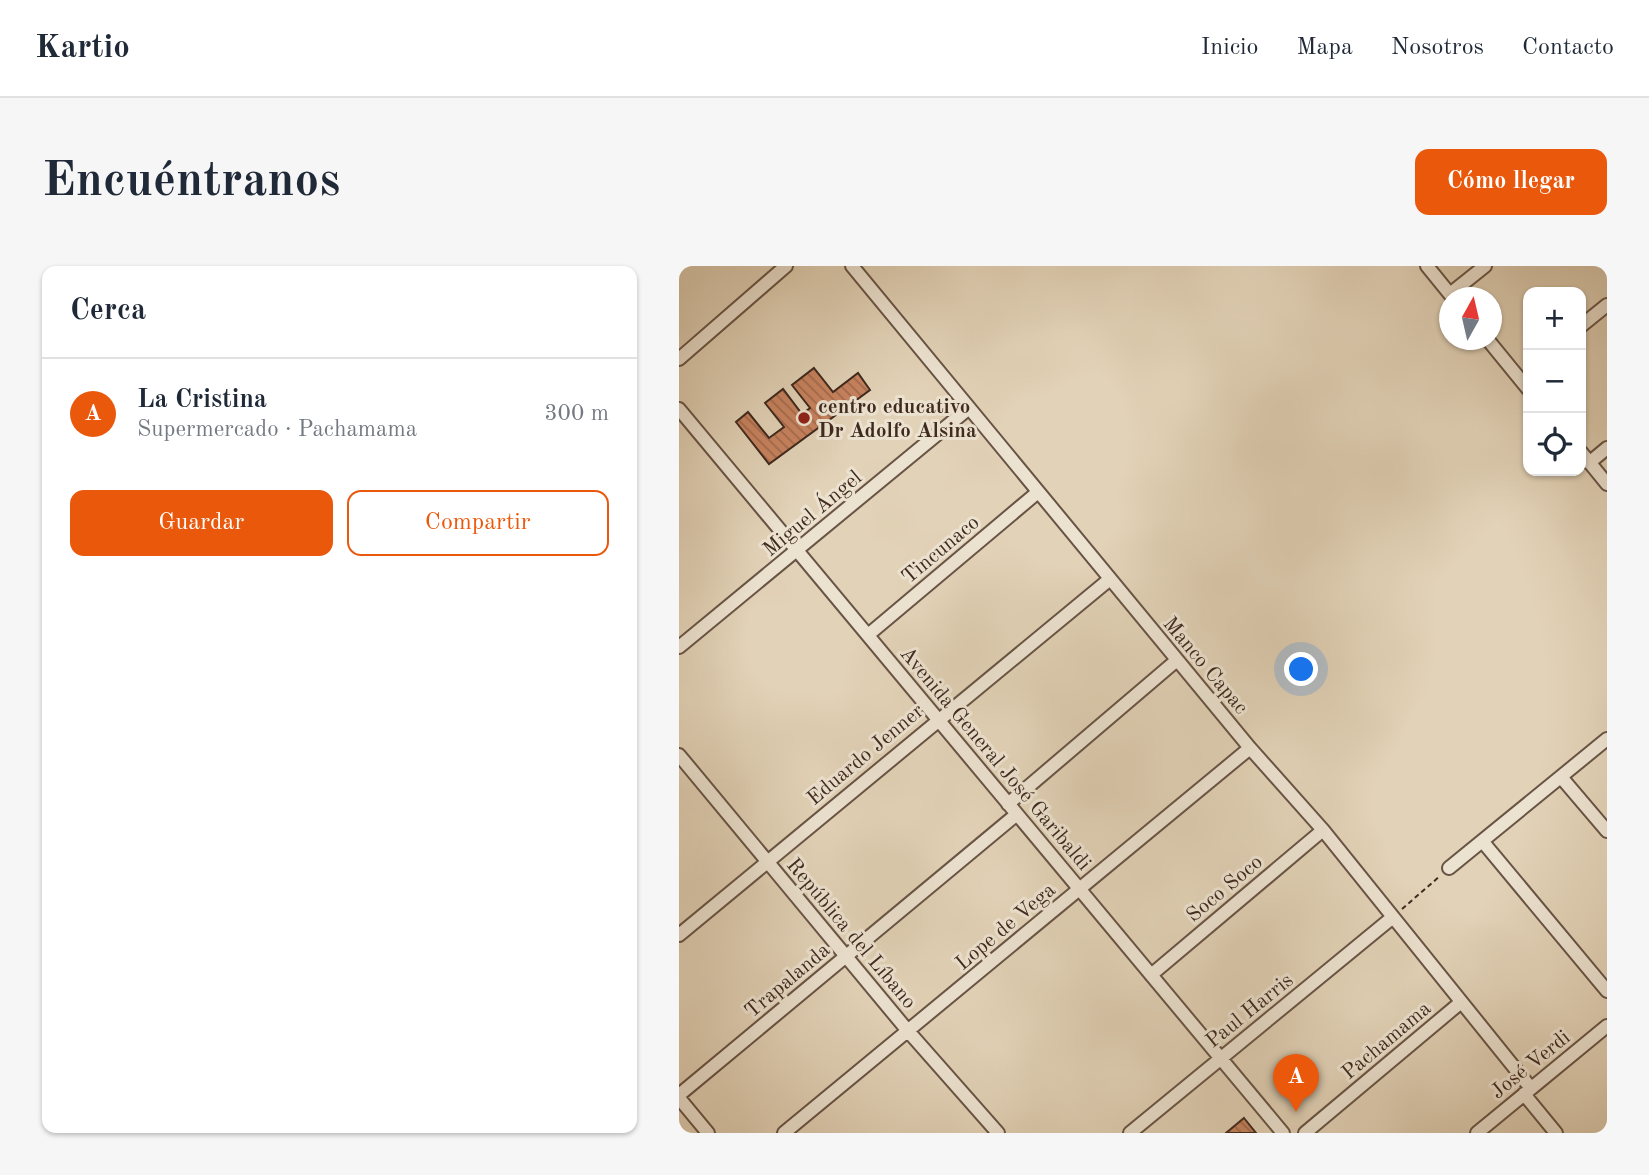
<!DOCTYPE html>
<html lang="es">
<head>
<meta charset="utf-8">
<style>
	:root { --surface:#fff; --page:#f6f6f7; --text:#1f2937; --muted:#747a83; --line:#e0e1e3; --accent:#ea580c }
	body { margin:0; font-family:"Old Standard TT",serif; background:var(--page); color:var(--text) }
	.controls { position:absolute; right:21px; top:21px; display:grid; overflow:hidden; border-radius:14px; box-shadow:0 2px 5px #0004 }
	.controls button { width:63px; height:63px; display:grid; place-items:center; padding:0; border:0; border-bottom:2px solid var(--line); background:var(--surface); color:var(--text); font:35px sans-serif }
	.compass { position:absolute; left:760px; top:21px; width:63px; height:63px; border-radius:50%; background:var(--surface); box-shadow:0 2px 5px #0004; rotate:8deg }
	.you { position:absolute; left:623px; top:404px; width:24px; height:24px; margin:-18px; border:5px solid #fff; border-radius:50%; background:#1a73e8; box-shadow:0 0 0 10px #1a73e833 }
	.badge { display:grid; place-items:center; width:46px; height:46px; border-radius:50%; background:var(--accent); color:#fff; font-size:23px; font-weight:700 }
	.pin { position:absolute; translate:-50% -58px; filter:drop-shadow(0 2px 4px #0008) }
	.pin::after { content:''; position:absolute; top:37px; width:24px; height:21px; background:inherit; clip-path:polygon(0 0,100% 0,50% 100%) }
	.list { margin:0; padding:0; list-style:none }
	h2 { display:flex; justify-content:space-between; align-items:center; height:91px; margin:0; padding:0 28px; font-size:30px }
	h2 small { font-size:23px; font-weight:400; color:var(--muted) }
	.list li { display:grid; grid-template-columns:46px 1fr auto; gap:21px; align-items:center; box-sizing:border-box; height:112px; padding:0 28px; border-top:2px solid var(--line) }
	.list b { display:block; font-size:26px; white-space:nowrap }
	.list p { margin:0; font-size:23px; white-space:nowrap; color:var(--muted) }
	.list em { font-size:23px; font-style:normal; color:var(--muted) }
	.actions { display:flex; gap:14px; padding:21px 28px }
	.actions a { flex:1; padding:16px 0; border:2px solid var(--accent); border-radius:14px; text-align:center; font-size:24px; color:var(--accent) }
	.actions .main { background:var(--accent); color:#fff }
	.icon { flex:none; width:38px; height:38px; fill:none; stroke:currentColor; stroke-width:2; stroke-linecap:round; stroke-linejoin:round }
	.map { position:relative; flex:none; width:928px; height:867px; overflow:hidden; border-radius:14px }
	header { display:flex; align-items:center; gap:42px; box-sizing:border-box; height:98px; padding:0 35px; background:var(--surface); border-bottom:2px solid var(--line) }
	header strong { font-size:33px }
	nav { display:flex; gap:38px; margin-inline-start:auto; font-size:24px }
	.intro { display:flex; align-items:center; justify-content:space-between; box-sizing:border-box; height:168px; padding:0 42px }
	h1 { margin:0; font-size:49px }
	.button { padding:18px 32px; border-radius:14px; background:var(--accent); color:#fff; font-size:24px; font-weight:700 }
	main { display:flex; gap:42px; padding:0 42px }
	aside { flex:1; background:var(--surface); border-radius:14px; box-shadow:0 2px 5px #0004 }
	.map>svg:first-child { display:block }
	.building { fill:url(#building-back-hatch); stroke:#3f2a1f; stroke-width:2 }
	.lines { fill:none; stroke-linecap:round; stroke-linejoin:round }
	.minor-casing { stroke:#685445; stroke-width:16 }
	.path { stroke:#3f2a1f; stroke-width:2; stroke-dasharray:5 3.5; stroke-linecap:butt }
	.minor { stroke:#ece2d0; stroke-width:12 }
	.poi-dot { fill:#8f2418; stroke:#ece2d0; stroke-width:2.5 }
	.labels { text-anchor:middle; stroke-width:6; stroke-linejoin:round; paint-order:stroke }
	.poi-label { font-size:21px; font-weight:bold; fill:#3f2a1f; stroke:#ece2d0; text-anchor:start }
	.street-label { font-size:21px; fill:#3f2a1f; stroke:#ece2d0 }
</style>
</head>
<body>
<header>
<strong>Kartio</strong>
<nav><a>Inicio</a><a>Mapa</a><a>Nosotros</a><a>Contacto</a></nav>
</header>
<div class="intro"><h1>Encuéntranos</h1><a class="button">Cómo llegar</a></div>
<main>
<aside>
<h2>Cerca<small></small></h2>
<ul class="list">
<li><span class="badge">A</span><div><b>La Cristina</b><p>Supermercado · Pachamama</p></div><em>300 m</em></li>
</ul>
<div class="actions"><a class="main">Guardar</a><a>Compartir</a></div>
</aside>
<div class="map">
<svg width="928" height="867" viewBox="0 0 928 867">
	<defs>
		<pattern id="building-back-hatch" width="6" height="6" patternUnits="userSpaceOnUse" patternTransform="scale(1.75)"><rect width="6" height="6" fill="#c7835f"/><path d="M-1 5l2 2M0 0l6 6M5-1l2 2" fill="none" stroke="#a36b4e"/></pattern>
	</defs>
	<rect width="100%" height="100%" fill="#e2d2b7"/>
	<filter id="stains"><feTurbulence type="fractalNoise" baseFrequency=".00286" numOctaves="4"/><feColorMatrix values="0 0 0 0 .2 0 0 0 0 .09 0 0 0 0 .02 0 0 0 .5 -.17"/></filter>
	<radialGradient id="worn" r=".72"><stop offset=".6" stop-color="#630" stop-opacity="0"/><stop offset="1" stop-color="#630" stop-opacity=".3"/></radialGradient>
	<path class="building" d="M135,102l19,24 25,-19 12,17 -101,74 -33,-42 12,-10 21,26 15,-11 -19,-24 18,-14 19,25 8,-6 -18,-23z
		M565,852l12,15h-30z"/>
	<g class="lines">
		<defs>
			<path id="minor" d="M173,0l398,482 73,82 207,257
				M748,0l26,32
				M771,28l35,-28
				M902,60l26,-21
				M809,74l40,49
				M0,93l107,-93
				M0,143l604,724
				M902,186l26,32
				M910,197l18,-15
				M189,369l170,-143
				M0,381l290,-239
				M0,489l229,276 90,102
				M882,511l46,54
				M329,538l169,-144
				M804,576l124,149
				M770,602l158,-129
				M0,669l431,-356
				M472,709l172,-145
				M845,828l32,39
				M0,829l338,-281
				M0,832l29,35
				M105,867l466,-385
				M451,867l263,-216
				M626,867l155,-130
				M798,867l130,-107"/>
		</defs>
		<use href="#minor" class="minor-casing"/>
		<path class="path" d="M723,643l38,-33"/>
		<use href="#minor" class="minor"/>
	</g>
	<circle class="poi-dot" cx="125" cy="152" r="7"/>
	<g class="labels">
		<g class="poi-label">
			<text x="139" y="147">centro educativo<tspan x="139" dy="24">Dr Adolfo Alsina</tspan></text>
		</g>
		<g class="street-label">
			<text transform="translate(133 247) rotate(-40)" y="7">Miguel Ángel</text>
			<text transform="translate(261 283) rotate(-40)" y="7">Tincunaco</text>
			<text transform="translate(527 399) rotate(50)" y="7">Manco Capac</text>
			<text transform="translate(186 488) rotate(-40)" y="7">Eduardo Jenner</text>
			<text transform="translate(317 492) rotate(50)" y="7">Avenida General José Garibaldi</text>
			<text transform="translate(545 622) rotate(-40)" y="7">Soco Soco</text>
			<text transform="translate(326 660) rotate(-40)" y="7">Lope de Vega</text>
			<text transform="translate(173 667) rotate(50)" y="7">República del Líbano</text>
			<text transform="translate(108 714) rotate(-40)" y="7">Trapalanda</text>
			<text transform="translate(570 744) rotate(-39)" y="7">Paul Harris</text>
			<text transform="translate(707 774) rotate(-40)" y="7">Pachamama</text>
			<text transform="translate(851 798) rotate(-39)" y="7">José Verdi</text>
		</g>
	</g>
	<rect width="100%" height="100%" filter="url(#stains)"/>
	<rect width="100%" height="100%" fill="url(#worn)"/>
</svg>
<div class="controls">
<button>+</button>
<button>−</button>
<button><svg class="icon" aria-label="locate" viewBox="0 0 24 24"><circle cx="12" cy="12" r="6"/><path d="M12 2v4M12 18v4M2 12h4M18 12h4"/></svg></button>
</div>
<svg class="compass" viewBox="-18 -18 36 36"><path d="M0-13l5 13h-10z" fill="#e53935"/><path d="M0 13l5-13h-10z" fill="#747a83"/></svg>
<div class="you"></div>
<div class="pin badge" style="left:617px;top:846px">A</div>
</div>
</main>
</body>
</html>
